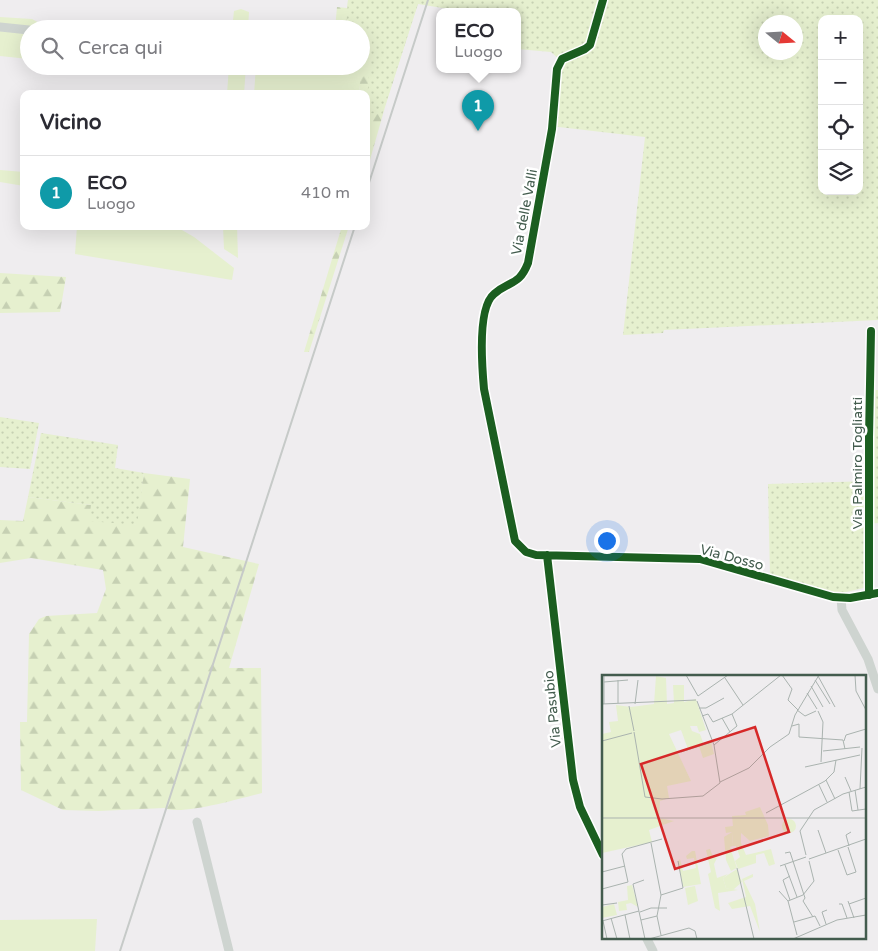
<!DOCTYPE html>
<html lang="it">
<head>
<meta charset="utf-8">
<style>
	:root { --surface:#fff; --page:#f2f2f3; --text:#2b2b33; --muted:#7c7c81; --line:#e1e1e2; --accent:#7c3aed }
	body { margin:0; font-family:"Varela Round",sans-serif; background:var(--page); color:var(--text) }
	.controls { position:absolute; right:15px; top:15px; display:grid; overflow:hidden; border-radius:10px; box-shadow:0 5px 20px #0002 }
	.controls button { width:45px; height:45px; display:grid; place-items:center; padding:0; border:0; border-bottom:1px solid var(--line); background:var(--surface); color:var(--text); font:25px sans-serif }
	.compass { position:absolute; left:758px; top:15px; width:45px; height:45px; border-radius:50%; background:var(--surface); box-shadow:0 5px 20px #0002; rotate:108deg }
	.you { position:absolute; left:606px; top:540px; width:18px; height:18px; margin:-12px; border:4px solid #fff; border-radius:50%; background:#1a73e8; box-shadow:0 0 0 8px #1a73e833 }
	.badge { display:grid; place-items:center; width:32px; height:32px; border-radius:50%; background:var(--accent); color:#fff; font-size:16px; font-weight:700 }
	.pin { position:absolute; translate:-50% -41px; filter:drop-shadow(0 1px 2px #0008) }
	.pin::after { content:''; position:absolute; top:26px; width:18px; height:15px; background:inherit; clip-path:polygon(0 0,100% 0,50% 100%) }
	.popup { position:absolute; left:436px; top:8px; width:85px; height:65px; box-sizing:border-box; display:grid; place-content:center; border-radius:10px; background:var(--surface); filter:drop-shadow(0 1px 4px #0005); font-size:16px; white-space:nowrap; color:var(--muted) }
	.popup b { font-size:19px; color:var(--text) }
	.popup::after { content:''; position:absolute; left:50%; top:100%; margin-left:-10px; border:10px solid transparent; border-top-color:var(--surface) }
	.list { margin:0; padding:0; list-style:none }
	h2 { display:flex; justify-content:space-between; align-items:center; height:65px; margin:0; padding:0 20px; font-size:21px }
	h2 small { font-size:16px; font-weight:400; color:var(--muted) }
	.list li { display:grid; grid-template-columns:32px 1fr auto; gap:15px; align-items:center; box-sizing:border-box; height:75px; padding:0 20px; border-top:1px solid var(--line) }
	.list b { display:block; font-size:19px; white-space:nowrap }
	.list p { margin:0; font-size:16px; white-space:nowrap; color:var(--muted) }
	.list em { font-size:16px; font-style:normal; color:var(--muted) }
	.icon { flex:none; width:28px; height:28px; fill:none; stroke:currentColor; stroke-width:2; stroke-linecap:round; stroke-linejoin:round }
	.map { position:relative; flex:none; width:878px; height:951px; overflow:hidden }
	.search { position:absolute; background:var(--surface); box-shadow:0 5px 20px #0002; left:20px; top:20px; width:350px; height:55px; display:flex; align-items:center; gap:12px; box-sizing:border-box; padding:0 18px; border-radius:28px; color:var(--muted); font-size:19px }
	.panel { position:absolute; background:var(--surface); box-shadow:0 5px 20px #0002; left:20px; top:90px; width:350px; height:140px; border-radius:10px }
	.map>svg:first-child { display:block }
	.grass { fill:#e6f0cf }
	.forest { fill:url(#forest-firs) }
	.park { fill:url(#park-dots); fill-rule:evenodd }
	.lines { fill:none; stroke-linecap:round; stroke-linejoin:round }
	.street { stroke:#ced4d0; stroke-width:9 }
	.rail { stroke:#c6cac8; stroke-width:2 }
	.cycleway-casing { stroke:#fff; stroke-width:11 }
	.cycleway { stroke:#1b5e20; stroke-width:8 }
	.labels { text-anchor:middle; stroke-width:5; stroke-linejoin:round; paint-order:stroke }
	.street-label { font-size:14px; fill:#435c4e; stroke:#fff }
	.inset-road { fill:none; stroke:#aab3af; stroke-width:1 }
	.view { fill:#d62828; fill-opacity:0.15; stroke:#d62828; stroke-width:2.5 }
	.inset-edge { fill:none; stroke:#435c4e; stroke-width:2.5 }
</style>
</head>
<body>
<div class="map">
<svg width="878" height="951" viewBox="0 0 878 951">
	<defs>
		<pattern id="forest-firs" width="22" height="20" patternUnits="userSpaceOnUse" patternTransform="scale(1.25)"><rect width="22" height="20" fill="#e6f0cf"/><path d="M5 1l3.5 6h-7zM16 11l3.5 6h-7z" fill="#c6d0b3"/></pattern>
		<pattern id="park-dots" width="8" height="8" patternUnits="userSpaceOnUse" patternTransform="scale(1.25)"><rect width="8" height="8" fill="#e6f0cf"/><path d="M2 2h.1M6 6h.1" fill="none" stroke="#c6d0b3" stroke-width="1.8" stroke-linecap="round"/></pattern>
	</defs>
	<rect width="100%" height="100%" fill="#efedef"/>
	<path class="grass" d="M241,9l8,3 -1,17h-16l2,-18z
		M0,17l32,2 13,7 -3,2 -42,-3z
		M0,31l29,3v25l-29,-3z
		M229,66h17l-2,28h-17z
		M256,66l106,1 -3,27h-105z
		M0,170l24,2v14l-24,-4z
		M77,226h98l19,11 40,31 -2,12 -157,-26z
		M223,226h14l1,32 -14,-9z
		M97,919l-2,32h-95v-31z"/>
	<path class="forest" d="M348,0h71l-34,107 -19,67v-80h-7l4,-50 -2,-1v-14h-26l2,-22 10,1z
		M342,226h7l-40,126h-5z
		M0,273l66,4 -6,35 -60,1z
		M144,473l46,6 -7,68 76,17 -30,104h32l1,125c-21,5 -80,23 -98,15l-65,3 -36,-1 -42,-20 -1,-68h7l2,-88 10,-15 7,-3 51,-3 9,-24 -3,-19 -72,-12 -31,5v-43l23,1 5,-24 63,8 45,20z"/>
	<path class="park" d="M348,0h530v320l-214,10 -1,3 -40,2 22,-198 -95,-11 10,-66 -9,-8 -34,-3v-37h-50l-49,-8 -36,111 -16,-3 6,-75 -11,-1v-7h-15zM822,19h37v172h-37zM766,22h30v30h-30z
		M873,390h5v133l-10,1v63l-35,8 -63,-18 -2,-93 104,-3z
		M0,417l39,6 -9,46 -30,-2z
		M41,433l77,12 -3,23 29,5 -7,52 -48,-4 2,-16 -63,-8z"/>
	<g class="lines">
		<path class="street" d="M603,0l-13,45 -5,4 -23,10 -5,10 -5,60 -24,134c-9,23 -18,17 -34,31 -17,14 -12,73 -10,95l31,152 11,11 10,3 164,4 133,38 17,1 28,-5
			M0,27l29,3
			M547,555l26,225 7,27 23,48
			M869,595v-158l2,-106
			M841,598l1,12 26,49 10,30
			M197,822l32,129
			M646,937l7,14"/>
		<path class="rail" d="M366,192l62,-192
			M120,951l235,-725"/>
		<defs>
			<path id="cycleway" d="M603,0l-13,45 -5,4 -23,10 -5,10 -5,60 -24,134c-9,23 -18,17 -34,31 -17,14 -12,73 -10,95l31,152 11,11 10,3 164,4 133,38 17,1 28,-5
				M547,555l26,225 7,27 23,48
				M869,595v-158l2,-106"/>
		</defs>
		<use href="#cycleway" class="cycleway-casing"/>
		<use href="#cycleway" class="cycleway"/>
	</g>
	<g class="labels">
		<g class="street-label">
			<text transform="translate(524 212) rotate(-79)" y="5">Via delle Valli</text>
			<text transform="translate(857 463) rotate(-90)" y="5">Via Palmiro Togliatti</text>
			<text transform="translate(732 557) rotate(15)" y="5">Via Dosso</text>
			<text transform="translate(552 709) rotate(-96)" y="5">Via Pasubio</text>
		</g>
	</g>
	<g transform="translate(602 675)">
		<rect width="264" height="264" fill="#efedef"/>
		<path d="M180 151a7 7 0 1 1 14 0a7 7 0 1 1-14 0ZM90,176h3l6,33 -18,3 -5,-26 2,-2 3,12 13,-3 -2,-10 -7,1 -1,-3zM135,194l5,13 -9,8 -7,-2 -3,-10zM93,211l3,15 -10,4 -3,-17zM12,229l3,11 -15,3v-11z" fill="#e6f0cf"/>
		<path d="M158,132l8,18 1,11 -19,5 -9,-8v10l5,12 25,-6 4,15 -6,2 -5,-13 -8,2v8l-18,6 -3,-8 5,-4 -4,-11h-3l-1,-14 -6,1 -1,-6 8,-1 -1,-10 14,-1 -1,-3zM108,174l3,8 4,1 -3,6 3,14 11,-4 -5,4 3,10 12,2 -20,3 2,18 -5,-3 -7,-34 3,-2 -5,-22zM151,199v3l-9,4 11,23 5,28 -10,-26 -18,3 -4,-6 18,-6 -4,-18z" fill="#e6f0cf"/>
		<path d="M54,1l10,2 1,26 7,-1 -1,-18h11v17l12,-3 10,31 -7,2 -2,-6h-7l2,5 8,3 4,11 7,-3 3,12 -11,4 -4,-12 -11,3 -7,-19 -12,4 22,47 -24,5 2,12 -9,3 -1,17 15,3 -25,9 3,12 -50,11v-119l9,-2 -2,-10 9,-1 -2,-16 15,2 23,-3zM130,157l1,14 -3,1 7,21 -6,3 -5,-11 -2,-23zM30,210l6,22 -7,-4 -5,1 1,6 -8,1 -1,-9 10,-2 -1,-14z" fill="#e6f0cf"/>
		<path class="inset-road" d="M84,0l12,21M180,0l10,14 -4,11 10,10M253,0l1,16 10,19M216,1l17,31M123,3l18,27M213,5l15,24M2,7l24,-2M209,11l12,21M205,18l10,16M96,21l30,-21M16,28v-23M0,29l94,-4M2,29v-29M33,29l3,-24M27,31l5,25M97,33h7l18,-10M195,35l8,6 11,-5M216,36l5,11 -2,40M100,41l6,-2 5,8 19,-8 49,-39M120,43l8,14M190,51l7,-2v13l44,3 2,9M32,57l11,65 17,2 41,-3 17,-13 -6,-38 -17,-44M0,66l30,-8M242,66l2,-6 20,-6M112,70l23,-19 -5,-12M221,76l37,-4M79,77l31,-10M203,92l55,-12M243,102l6,14M224,105l9,19M118,107l29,-14 21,-21 19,-13 6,-19 24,-40M217,110l8,17M258,114l2,-41M253,115l3,20M247,117l3,19 14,-2M164,138l59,-32 9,-9 2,-12M0,143h264M216,155l8,23M49,168l10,52 -4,21M247,171l-3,-11 5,-3M236,175l9,25 9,-3 -8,-25M183,178l5,-1 15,46 -2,3 10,16M204,180l-6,-24 14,-21 29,-16 23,-7M207,184l57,-20M183,190l12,32M178,191l26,-9M135,193l17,71M0,197l23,-6M188,201l-7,4 7,20M42,205l-11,4 12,55M0,214l26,-7 -6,-28 4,-5 36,-10M177,216l9,10 9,34M59,220l22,-7 -5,-27M186,226l15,-6 11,-14 -5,-20M246,226l6,17M237,229h3l5,14M247,229l17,-6M0,230l15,-2M38,237l11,-4h16M23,240l5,24M55,241l4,19M9,243l6,21M39,245l16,-4M0,246l37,-10M1,246l4,18M192,247l21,-6 5,10M224,249l-4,-12 5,-2M47,264l40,-11 6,3 2,8M191,264l44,-19 29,-5"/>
		<path class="view" d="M153,52l34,105 -114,37 -34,-105z"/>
		<rect width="264" height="264" class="inset-edge"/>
	</g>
</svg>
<div class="controls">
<button>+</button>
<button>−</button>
<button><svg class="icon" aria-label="locate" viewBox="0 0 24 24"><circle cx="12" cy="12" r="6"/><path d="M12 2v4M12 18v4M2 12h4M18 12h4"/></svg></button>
<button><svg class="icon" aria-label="layers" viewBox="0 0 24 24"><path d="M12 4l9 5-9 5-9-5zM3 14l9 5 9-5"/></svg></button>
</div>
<svg class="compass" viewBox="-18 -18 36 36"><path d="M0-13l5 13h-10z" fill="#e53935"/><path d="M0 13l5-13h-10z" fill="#7c7c81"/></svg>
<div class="you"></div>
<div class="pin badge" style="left:478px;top:131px;background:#0f9aa8">1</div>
<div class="popup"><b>ECO</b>Luogo</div>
<div class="search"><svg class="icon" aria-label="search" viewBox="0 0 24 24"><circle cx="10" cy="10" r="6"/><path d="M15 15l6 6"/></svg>Cerca qui</div>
<section class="panel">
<h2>Vicino<small></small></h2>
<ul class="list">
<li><span class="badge" style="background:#0f9aa8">1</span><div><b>ECO</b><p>Luogo</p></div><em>410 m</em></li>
</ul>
</section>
</div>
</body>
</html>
